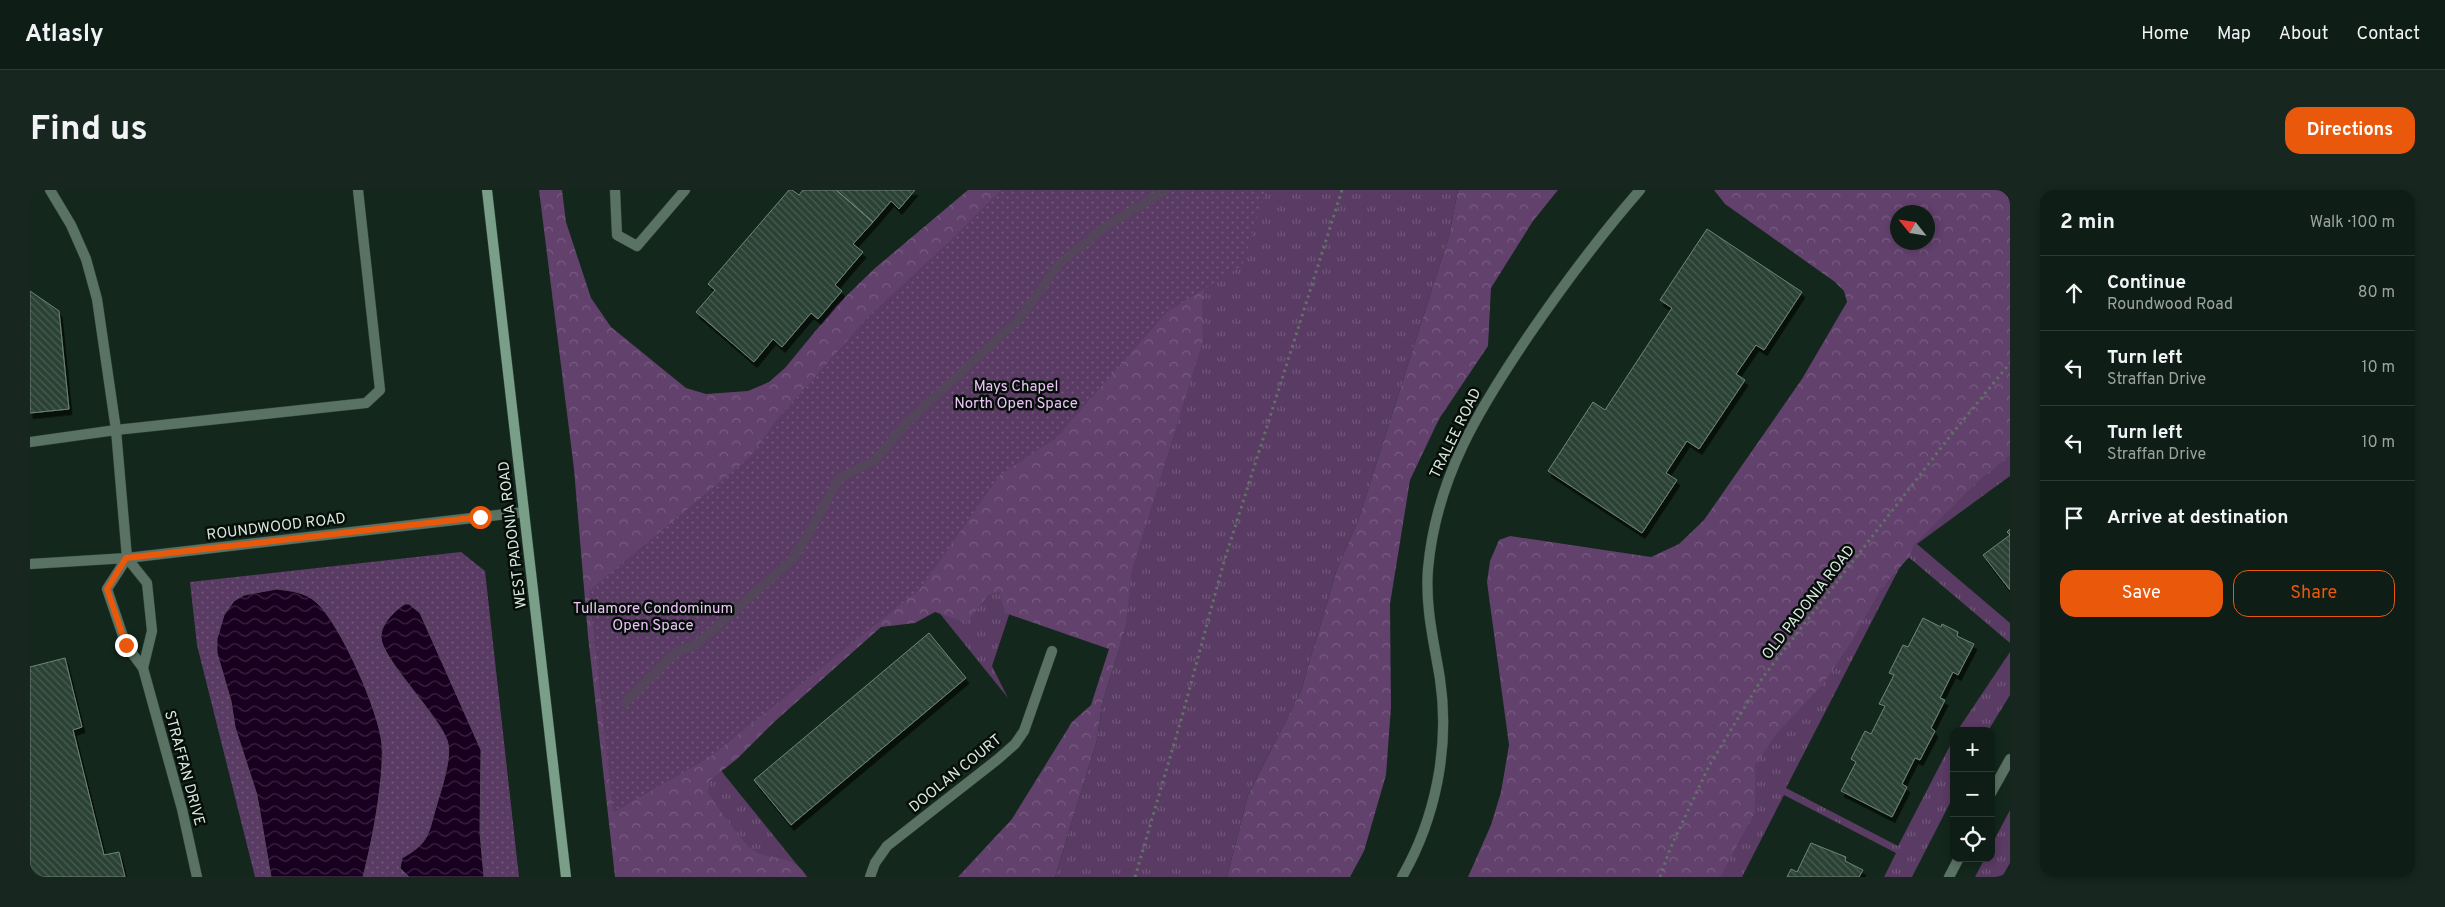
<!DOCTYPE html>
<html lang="en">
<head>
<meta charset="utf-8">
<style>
	:root { --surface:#0e1d15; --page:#17261e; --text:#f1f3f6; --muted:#9ba2a0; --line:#2e3b34; --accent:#ea580c }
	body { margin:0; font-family:Overpass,sans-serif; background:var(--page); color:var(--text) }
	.controls { position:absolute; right:15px; bottom:15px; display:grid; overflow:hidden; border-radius:10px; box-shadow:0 2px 8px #0003 }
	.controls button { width:45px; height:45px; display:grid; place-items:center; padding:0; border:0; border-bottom:1px solid var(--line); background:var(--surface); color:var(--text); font:25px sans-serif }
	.compass { position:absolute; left:1860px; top:15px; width:45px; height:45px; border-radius:50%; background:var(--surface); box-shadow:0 2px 8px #0003; rotate:300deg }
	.stop { position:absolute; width:15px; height:15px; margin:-11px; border:4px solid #ea580c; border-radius:50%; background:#fff }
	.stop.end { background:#ea580c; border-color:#fff; box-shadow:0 1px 5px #0008 }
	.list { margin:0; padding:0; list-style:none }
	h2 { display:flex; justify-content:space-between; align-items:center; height:65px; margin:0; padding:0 20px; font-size:21px }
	h2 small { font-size:16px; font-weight:400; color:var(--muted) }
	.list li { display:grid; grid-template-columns:32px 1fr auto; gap:15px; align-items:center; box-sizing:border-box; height:75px; padding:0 20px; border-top:1px solid var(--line) }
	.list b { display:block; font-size:19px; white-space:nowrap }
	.list p { margin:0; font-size:16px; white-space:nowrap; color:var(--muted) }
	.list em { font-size:16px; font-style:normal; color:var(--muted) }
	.actions { display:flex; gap:10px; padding:15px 20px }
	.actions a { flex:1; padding:11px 0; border:1px solid var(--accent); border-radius:15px; text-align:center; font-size:18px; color:var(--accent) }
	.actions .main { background:var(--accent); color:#fff }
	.icon { flex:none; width:28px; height:28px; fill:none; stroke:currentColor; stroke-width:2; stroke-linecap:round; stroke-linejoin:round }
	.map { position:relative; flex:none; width:1980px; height:687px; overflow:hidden; border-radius:15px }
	header { display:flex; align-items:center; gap:30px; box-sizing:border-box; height:70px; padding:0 25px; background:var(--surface); border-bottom:1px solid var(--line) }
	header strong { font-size:24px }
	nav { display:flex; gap:28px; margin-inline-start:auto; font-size:18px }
	.intro { display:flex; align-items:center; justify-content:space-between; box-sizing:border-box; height:120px; padding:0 30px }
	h1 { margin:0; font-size:35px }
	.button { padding:12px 22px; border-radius:15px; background:var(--accent); color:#fff; font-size:18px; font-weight:700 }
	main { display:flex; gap:30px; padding:0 30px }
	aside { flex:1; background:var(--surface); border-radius:15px; box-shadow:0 2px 8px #0003 }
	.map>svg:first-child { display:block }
	.grass { fill:url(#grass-tufts) }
	.forest { fill:url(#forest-crowns); fill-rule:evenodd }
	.park { fill:url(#park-dots) }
	.water { fill:url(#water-waves); stroke:#53465a }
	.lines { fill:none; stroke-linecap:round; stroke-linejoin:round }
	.stream { stroke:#53465a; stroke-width:9 }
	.building { fill:url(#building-back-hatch); stroke:#6f8678; filter:url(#shadow) }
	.service-casing { stroke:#2f4237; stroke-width:11 }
	.minor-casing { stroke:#2f4237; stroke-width:11 }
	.secondary-casing { stroke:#2f4237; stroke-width:11 }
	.path { stroke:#607167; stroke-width:3; stroke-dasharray:2.5 4; stroke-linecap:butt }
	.service { stroke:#5a7263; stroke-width:10 }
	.minor { stroke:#5a7263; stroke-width:10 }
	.secondary { stroke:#799f88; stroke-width:10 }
	.route { stroke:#ea580c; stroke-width:6 }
	.labels { text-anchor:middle; stroke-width:5; stroke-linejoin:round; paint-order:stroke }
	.park-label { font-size:15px; fill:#eec3fa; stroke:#060e09 }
	.street-label { font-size:15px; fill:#dbe8e0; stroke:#060e09 }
</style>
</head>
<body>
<header>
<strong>Atlasly</strong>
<nav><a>Home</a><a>Map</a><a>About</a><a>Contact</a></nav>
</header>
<div class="intro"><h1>Find us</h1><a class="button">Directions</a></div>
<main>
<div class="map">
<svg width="1980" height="687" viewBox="0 0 1980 687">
	<defs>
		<pattern id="grass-tufts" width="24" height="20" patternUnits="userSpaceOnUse" patternTransform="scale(1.25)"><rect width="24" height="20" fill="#5a3b63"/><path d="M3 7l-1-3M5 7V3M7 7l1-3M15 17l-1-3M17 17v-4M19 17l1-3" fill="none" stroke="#715779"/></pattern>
		<pattern id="forest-crowns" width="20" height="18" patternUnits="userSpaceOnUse" patternTransform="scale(1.25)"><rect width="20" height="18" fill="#62416c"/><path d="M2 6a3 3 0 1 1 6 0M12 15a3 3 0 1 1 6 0" fill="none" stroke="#785c81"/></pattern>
		<pattern id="park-dots" width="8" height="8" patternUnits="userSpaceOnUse" patternTransform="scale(1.25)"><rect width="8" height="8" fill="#5a3b63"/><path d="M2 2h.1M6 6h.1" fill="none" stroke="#715779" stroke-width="1.8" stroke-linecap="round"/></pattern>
		<pattern id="water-waves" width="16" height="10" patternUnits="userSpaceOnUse" patternTransform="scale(1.25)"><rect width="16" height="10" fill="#190021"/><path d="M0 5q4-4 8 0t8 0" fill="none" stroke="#3a2541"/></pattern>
		<pattern id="building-back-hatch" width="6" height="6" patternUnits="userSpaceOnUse" patternTransform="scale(1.25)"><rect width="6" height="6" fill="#2c4235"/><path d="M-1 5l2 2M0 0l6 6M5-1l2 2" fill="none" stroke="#4a5d52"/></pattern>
		<filter id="shadow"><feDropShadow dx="3" dy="5.5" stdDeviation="0" flood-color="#0009"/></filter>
	</defs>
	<rect width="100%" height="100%" fill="#13271c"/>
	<path class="grass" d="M1200,0h228l-9,46 -91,285 -21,48 -36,122 -53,104 -21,82h-172l42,-137 5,-36 23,-74 -114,-21 -19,57 16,32 -88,-109z
		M1980,183v103l-93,68 93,79v20l-104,-88 -120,233 112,58 56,-108v57l-42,82h-28l12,-24 -112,-58 -42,82h-81z
		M1980,462v43l-22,36h-31z
		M680,567l97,120h-187z
		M1980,620v53l-8,14h-27l10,-19h6v-12z"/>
	<path class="forest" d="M509,0h23l4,32 25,76 20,29 75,61 20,6 42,-3 21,-9 16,-14 51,-62 38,-37 94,-79h262l-14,41 -14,71 1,38 -71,230 -7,60 -23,74 -5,36 -42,137h-97l54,-58 60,-97 19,-17 18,-56 -104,-36 -6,-21 -11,3 -21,28 -32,-11 -20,11 -34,4 -108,96 -36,36 -28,22 -1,12c12,17 25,38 40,53 22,20 42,3 59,31h-192l-27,-241 -14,-167z
		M1428,0h100l-25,31 -42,67 -3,58 -49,73 -29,61 -20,124 1,103 -5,68 -22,76 -14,26h-123l21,-82 53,-104 36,-122 21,-48 91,-285z
		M1684,0h296v265l-33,27 -64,64 -3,10 -30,34 -28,51 -30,44 -45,48 -22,32v47l-35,65h-252l23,-52 10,-33 8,-47 -22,-163 3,-21 9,-21 11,-4 141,21 28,-13 25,-24 98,-141 45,-77 -3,-11 -9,-9 -110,-78zM1898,22v30h-30v-30z"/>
	<path class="park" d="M971,0h265l-24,76 -75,46 -111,126 -56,37 -80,114 -210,168 -97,56 -24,-222 161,-134 26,-36 92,-104 80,-74z
		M431,362l24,19 34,306h-264l-58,-232 -7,-63z"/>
	<path class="water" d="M247,399c14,2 28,3 39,13 24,21 64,111 66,143 2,36 -10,97 -19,132h-92l-14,-82 -22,-68 -4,-26 -14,-48v-14l7,-24 10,-14 10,-6z
		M375,414h4l11,9 61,137 -1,83 4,44h-75l-9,-9 2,-10c27,-15 26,-23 34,-51 5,-17 17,-51 11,-67 -10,-27 -66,-82 -66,-103 0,-13 13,-26 24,-33z"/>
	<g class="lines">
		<path class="stream" d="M595,513l50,-50 23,-10 96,-85 46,-80 35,-18 31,-37 112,-103 42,-57 45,-36 61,-37"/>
	</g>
	<path class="building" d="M759,0h3l7,5 4,-5h33l37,32 -20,22 10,8 -28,33 7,6 -24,28 -7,-6 -29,34 -9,-8 -19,23 -58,-50 19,-22 -7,-6z
		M806,0h79l-16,19 -8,-8 -18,21z
		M1677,39l95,63 -38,58 -8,-5 -20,29 9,6 -46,69 -12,-8 -21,32 11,7 -35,53 -94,-62 45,-69 12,8 67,-102 -12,-8z
		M0,101l29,20 10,98 -39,4z
		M1980,339v61l-27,-35 27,-20 -3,-3z
		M1893,428l18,9 1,-3 16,8 -1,4 17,8 -16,31 -5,-3 -13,26 5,2 -14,28 4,3 -15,29 -5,-2 -13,26 5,3 -15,30 -51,-26 15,-29 -5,-3 14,-28 6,3 14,-28 -6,-2 15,-29 -5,-2 14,-28 5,2z
		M899,443l37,45 -175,147 -37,-45z
		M35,468l17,69 -9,3 31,125 15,-3 6,25h-95v-210z
		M1781,653l35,14 -1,4 18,9 -4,7h-72l4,-8 6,3z"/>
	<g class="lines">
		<defs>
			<path id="service" d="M20,0l21,35 15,34 11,40 19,131 11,128
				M0,252l86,-12 250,-27 14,-13 -22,-200"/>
			<path id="minor" d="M585,0l2,45 20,11 48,-56
				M0,374l97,-6 397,-46
				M113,478l9,-37 -5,-48 -20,-25 -20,31 19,56 17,23 39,141 15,68
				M1961,603l19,-34
				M840,687l5,-14 12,-17 111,-87 17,-15 9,-13 28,-80
				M1372,687c34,-59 48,-131 38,-198 -6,-37 -15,-72 -12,-110 8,-91 51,-160 101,-234 35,-51 70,-98 111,-145
				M1919,687l10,-19"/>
			<path id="secondary" d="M457,0l79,687"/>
		</defs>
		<use href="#service" class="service-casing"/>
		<use href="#minor" class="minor-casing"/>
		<use href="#secondary" class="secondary-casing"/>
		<path class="path" d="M1105,687l48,-164 40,-148 119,-375
			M1630,687l10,-28 39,-83 54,-89 188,-242 59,-72"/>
		<use href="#service" class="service"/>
		<use href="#minor" class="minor"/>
		<use href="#secondary" class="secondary"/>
	</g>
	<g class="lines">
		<path class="route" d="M96,455l-19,-56 19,-31 354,-41"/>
	</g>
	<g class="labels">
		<g class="park-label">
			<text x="986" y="201">Mays Chapel<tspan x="986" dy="17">North Open Space</tspan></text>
			<text x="623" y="423">Tullamore Condominum<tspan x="623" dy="17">Open Space</tspan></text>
		</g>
		<g class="street-label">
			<text transform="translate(1425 243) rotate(-64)" y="5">TRALEE ROAD</text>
			<text transform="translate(246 336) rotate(-7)" y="5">ROUNDWOOD ROAD</text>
			<text transform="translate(482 345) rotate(-97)" y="5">WEST PADONIA ROAD</text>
			<text transform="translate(1778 412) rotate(-52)" y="5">OLD PADONIA ROAD</text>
			<text transform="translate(155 578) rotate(75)" y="5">STRAFFAN DRIVE</text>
			<text transform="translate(925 583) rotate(-39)" y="5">DOOLAN COURT</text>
		</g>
	</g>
</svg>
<div class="controls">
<button>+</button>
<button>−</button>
<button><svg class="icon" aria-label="locate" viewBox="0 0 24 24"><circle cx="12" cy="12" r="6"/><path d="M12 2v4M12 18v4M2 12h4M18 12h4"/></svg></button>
</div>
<svg class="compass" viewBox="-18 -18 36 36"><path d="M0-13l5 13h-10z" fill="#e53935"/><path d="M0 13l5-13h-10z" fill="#9ba2a0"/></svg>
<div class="stop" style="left:450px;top:327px"></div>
<div class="stop end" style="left:96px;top:455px"></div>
</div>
<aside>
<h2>2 min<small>Walk · 100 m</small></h2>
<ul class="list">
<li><svg class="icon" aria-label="ahead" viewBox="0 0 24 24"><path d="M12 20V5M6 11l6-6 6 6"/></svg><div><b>Continue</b><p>Roundwood Road</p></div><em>80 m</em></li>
<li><svg class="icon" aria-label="left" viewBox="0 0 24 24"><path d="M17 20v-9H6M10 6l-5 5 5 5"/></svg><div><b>Turn left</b><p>Straffan Drive</p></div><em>10 m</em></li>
<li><svg class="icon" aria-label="left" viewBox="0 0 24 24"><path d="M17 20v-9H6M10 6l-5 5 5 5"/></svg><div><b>Turn left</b><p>Straffan Drive</p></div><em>10 m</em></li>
<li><svg class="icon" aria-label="arrive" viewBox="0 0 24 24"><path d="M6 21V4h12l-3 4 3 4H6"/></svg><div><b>Arrive at destination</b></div></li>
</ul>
<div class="actions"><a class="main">Save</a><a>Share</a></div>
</aside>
</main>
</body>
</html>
